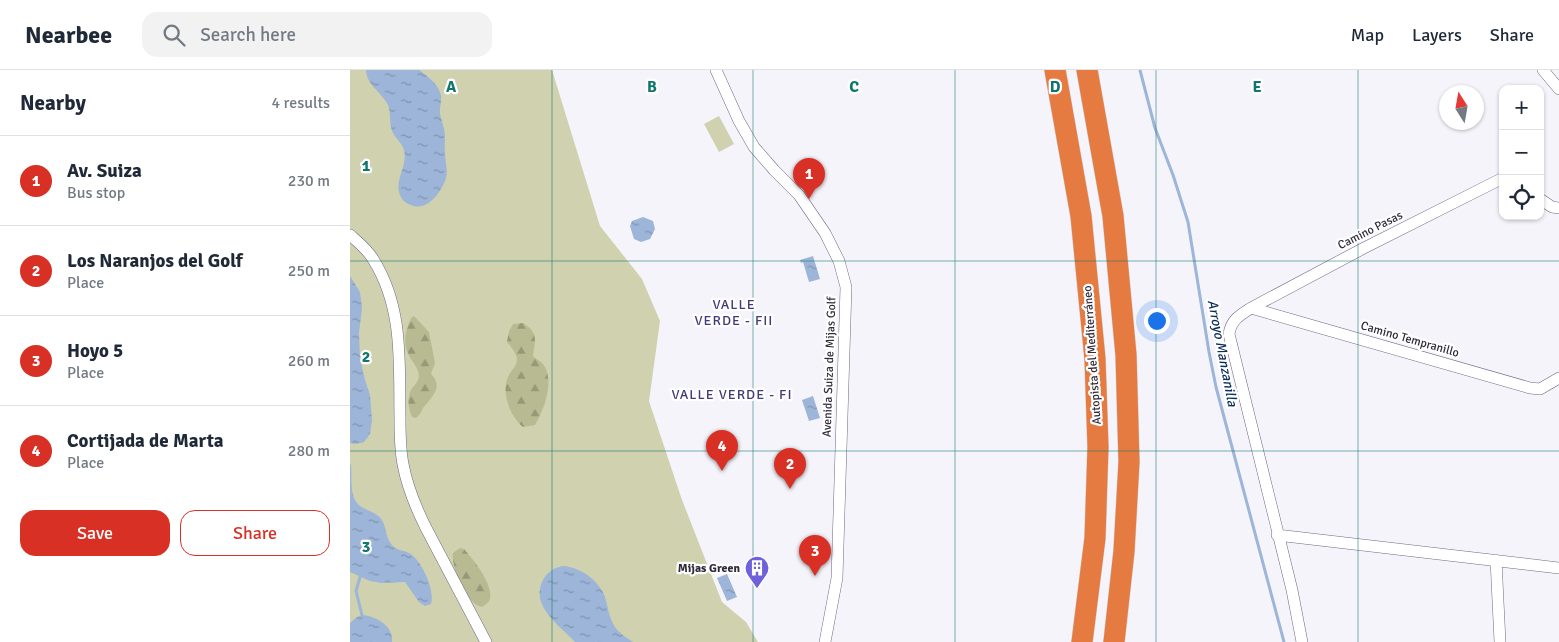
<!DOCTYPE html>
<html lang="en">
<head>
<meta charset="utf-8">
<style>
	:root { --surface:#fff; --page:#f2f2f3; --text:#1f2937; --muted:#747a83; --line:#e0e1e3; --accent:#d93025 }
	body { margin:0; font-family:Signika,sans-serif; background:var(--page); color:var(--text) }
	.controls { position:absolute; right:15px; top:15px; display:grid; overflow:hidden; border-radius:10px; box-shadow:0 1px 4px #0004 }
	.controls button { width:45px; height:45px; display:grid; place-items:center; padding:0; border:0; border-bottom:1px solid var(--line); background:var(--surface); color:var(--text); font:25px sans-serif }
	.compass { position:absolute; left:1089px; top:15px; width:45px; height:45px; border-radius:50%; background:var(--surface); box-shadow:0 1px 4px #0004; rotate:349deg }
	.you { position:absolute; left:806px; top:250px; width:18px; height:18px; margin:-12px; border:4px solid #fff; border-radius:50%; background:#1a73e8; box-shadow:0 0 0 8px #1a73e833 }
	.badge { display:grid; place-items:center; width:32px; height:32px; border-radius:50%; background:var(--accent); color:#fff; font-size:16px; font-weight:700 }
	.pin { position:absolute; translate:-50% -41px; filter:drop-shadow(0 1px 2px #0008) }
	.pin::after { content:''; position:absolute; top:26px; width:18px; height:15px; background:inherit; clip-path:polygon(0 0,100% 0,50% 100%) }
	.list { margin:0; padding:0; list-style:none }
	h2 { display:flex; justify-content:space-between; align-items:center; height:65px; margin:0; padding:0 20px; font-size:21px }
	h2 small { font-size:16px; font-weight:400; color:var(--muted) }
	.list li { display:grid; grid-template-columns:32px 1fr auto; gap:15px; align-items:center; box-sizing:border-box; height:90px; padding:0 20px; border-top:1px solid var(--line) }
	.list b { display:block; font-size:19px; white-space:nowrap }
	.list p { margin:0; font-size:16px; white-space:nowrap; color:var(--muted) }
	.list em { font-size:16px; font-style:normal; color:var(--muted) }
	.actions { display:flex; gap:10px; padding:15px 20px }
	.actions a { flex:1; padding:11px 0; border:1px solid var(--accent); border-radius:15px; text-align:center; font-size:18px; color:var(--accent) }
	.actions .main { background:var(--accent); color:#fff }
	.icon { flex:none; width:28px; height:28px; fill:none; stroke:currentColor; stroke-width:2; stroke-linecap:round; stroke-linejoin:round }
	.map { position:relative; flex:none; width:1209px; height:572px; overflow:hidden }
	header { display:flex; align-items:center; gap:30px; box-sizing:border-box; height:70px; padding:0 25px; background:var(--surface); border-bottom:1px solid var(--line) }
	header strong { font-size:24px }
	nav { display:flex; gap:28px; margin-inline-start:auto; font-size:18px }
	.search { width:350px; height:45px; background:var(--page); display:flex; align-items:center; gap:12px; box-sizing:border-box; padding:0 18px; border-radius:15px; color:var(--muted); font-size:19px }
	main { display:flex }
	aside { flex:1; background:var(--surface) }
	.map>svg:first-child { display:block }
	.green { fill:#cfd1af }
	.forest { fill:url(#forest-firs) }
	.water { fill:url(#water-ripples) }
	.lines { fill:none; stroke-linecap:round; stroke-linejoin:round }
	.stream { stroke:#9cb5d8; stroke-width:3 }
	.street-casing { stroke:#736786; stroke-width:12 }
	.highway-casing { stroke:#d2d1d4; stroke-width:22 }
	.street { stroke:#fff; stroke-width:11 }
	.highway { stroke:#e67b42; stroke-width:21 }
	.grid { fill:none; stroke:#0f766e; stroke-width:1; stroke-opacity:0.55 }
	.labels { text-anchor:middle; stroke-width:4.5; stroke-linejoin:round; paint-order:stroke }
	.street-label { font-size:12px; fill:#312c3a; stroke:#fff }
	.poi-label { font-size:12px; font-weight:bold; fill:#312c3a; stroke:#fff; text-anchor:end }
	.neighbourhood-label { font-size:14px; letter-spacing:1px; fill:#413c79; stroke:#fff }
	.water-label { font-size:14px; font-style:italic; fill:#0a2d59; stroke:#fff }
	.grid-label { font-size:16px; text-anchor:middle; font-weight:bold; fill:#0f766e; stroke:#fff; stroke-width:4.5; stroke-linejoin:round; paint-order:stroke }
</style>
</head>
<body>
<header>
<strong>Nearbee</strong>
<div class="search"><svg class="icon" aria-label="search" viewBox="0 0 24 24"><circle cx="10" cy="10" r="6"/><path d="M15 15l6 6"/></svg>Search here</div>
<nav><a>Map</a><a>Layers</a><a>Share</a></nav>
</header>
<main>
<aside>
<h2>Nearby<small>4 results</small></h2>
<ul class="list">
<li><span class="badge">1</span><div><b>Av. Suiza</b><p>Bus stop</p></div><em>230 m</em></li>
<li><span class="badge">2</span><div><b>Los Naranjos del Golf</b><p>Place</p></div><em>250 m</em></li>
<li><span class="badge">3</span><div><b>Hoyo 5</b><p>Place</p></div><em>260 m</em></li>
<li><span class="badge">4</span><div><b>Cortijada de Marta</b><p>Place</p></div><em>280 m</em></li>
</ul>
<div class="actions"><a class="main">Save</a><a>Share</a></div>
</aside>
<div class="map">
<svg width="1209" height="572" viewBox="0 0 1209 572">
	<defs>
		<pattern id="forest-firs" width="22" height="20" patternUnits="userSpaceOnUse" patternTransform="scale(1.25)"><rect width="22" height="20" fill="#b8bb91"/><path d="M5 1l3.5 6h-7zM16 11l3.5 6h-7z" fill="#969877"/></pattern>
		<pattern id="water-ripples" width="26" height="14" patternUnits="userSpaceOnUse" patternTransform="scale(1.25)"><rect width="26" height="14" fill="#9cb5d8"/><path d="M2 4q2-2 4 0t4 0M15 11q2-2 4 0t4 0" fill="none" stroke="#8093b0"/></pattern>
	</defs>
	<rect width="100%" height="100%" fill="#f6f4fb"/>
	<path class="green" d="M0,0h202l48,156 42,53 18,42 -11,80 33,99 40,102 24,20 12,20h-408z
		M369,46l15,28 -15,8 -15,-28z"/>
	<path class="forest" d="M64,246l15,16 6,31 -4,11c13,13 1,23 -8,34 -2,4 -3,7 -7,10l-4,-1c-4,-9 -5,-19 -1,-27 3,-5 7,-7 8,-14 0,-5 -3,-9 -6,-14 -11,-16 -9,-27 -2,-44z
		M173,253c16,10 12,17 10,33 2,3 6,4 9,7 14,15 2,47 -7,62l-12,2c-13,-11 -22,-34 -15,-50 2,-6 9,-10 9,-18 -1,-7 -6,-12 -10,-17l2,-11 4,-7z
		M110,478l4,1c9,10 29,35 26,49 0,4 -5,7 -8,9 -3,-1 -8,-3 -10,-6 -9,-9 -21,-35 -19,-48z"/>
	<path class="water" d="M16,0h53c7,5 18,13 21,22 3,7 -1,15 0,22 1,5 3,10 4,15 2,8 0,15 1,23 0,9 3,18 1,26 -5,15 -19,34 -35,27 -6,-2 -9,-5 -11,-10 -6,-15 8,-29 4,-45 -2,-7 -9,-12 -12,-19 -3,-9 -1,-18 -4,-26 -7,-14 -21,-19 -22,-35z
		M293,147l10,4 2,8 -5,10 -9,3 -7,-3 -4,-13 2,-5z
		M463,186l7,23 -11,3 -6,-20 -2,1 -1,-3z
		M0,206l10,16 2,16 -3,25 1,25 5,22 5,15 2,25 -2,14 -6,8 -9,2 -5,-1z
		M463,326l7,22 -11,3 -7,-21z
		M0,393l1,3c1,12 -1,24 4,34 5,9 15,10 22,15 10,7 7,18 13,27 5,10 15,7 22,13 11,9 23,35 19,49l-6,2 -6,-4 -14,-20 -24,1 -11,-2 -20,-9z
		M213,496c17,1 36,14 42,31 3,10 4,21 10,30 4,6 12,11 18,15h-58c-15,-16 -44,-35 -33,-60 4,-9 11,-14 21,-16z
		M377,504l10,23 -10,4 -10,-23z
		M12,545c14,1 32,11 30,27h-42v-19l7,-6z"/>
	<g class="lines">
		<path class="stream" d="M790,0l15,58 18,47 15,47 21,130 7,35 68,255
			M10,507l-4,14 6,24"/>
		<defs>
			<path id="street" d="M366,0l23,51 15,26 20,23 25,25 26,38 14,28 7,26 -9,291 -12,64
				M1193,0l16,19
				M1190,129l12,8 7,1
				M0,165c8,7 18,15 23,24 31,49 26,105 27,159 0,15 0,31 3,46 4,22 13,44 23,64l60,114
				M901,238l279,80 10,1 19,-11
				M927,465l282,33
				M1146,490l4,82
				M952,572l-10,-52 -63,-256c2,-14 11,-19 22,-26l113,-60 139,-70"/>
			<path id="highway" d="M705,0l26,146 14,143 3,88 -3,91 -13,104
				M737,0l26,146 13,139 3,107 -5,89 -10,91"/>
		</defs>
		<use href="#street" class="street-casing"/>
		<use href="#highway" class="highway-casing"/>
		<use href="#street" class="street"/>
		<use href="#highway" class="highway"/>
	</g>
	<path class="grid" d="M202,0v572M403,0v572M605,0v572M806,0v572M1008,0v572M0,191h1209M0,381h1209"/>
	<defs>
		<symbol id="building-pin" viewBox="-11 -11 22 30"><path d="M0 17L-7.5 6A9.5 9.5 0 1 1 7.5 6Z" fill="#6e61db" stroke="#fff"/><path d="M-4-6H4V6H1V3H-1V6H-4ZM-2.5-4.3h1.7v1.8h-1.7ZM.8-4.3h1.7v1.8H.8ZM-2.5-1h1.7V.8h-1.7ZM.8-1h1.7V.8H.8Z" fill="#fff"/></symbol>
	</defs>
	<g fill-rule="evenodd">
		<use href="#building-pin" x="393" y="484" width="28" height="38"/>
	</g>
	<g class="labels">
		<g class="street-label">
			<text transform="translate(1020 160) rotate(-27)" y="4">Camino Pasas</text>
			<text transform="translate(1060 269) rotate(16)" y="4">Camino Tempranillo</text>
			<text transform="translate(742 285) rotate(-94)" y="4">Autopista del Mediterráneo</text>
			<text transform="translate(479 297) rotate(-88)" y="4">Avenida Suiza de Mijas Golf</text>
		</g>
		<g class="poi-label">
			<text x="390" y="502">Mijas Green</text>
		</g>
		<g class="neighbourhood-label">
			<text x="384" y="239">VALLE<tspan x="384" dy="16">VERDE - FII</tspan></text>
			<text x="382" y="329">VALLE VERDE - FI</text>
		</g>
		<g class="water-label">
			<text transform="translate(873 283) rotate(79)" y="5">Arroyo Manzanilla</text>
		</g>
	</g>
	<g class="grid-label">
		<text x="101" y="22">A</text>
		<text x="302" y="22">B</text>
		<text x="504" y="22">C</text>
		<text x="705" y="22">D</text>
		<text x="907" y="22">E</text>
		<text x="16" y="101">1</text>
		<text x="16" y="292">2</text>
		<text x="16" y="482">3</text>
	</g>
</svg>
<div class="controls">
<button>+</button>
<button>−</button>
<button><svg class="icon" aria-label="locate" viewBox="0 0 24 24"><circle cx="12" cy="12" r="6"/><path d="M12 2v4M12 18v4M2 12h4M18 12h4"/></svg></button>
</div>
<svg class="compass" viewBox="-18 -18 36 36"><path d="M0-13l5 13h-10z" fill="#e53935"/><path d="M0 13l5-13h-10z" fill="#747a83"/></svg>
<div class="you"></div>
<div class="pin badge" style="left:459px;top:129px">1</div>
<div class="pin badge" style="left:440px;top:419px">2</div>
<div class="pin badge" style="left:465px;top:506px">3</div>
<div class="pin badge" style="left:372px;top:401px">4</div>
</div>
</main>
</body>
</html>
